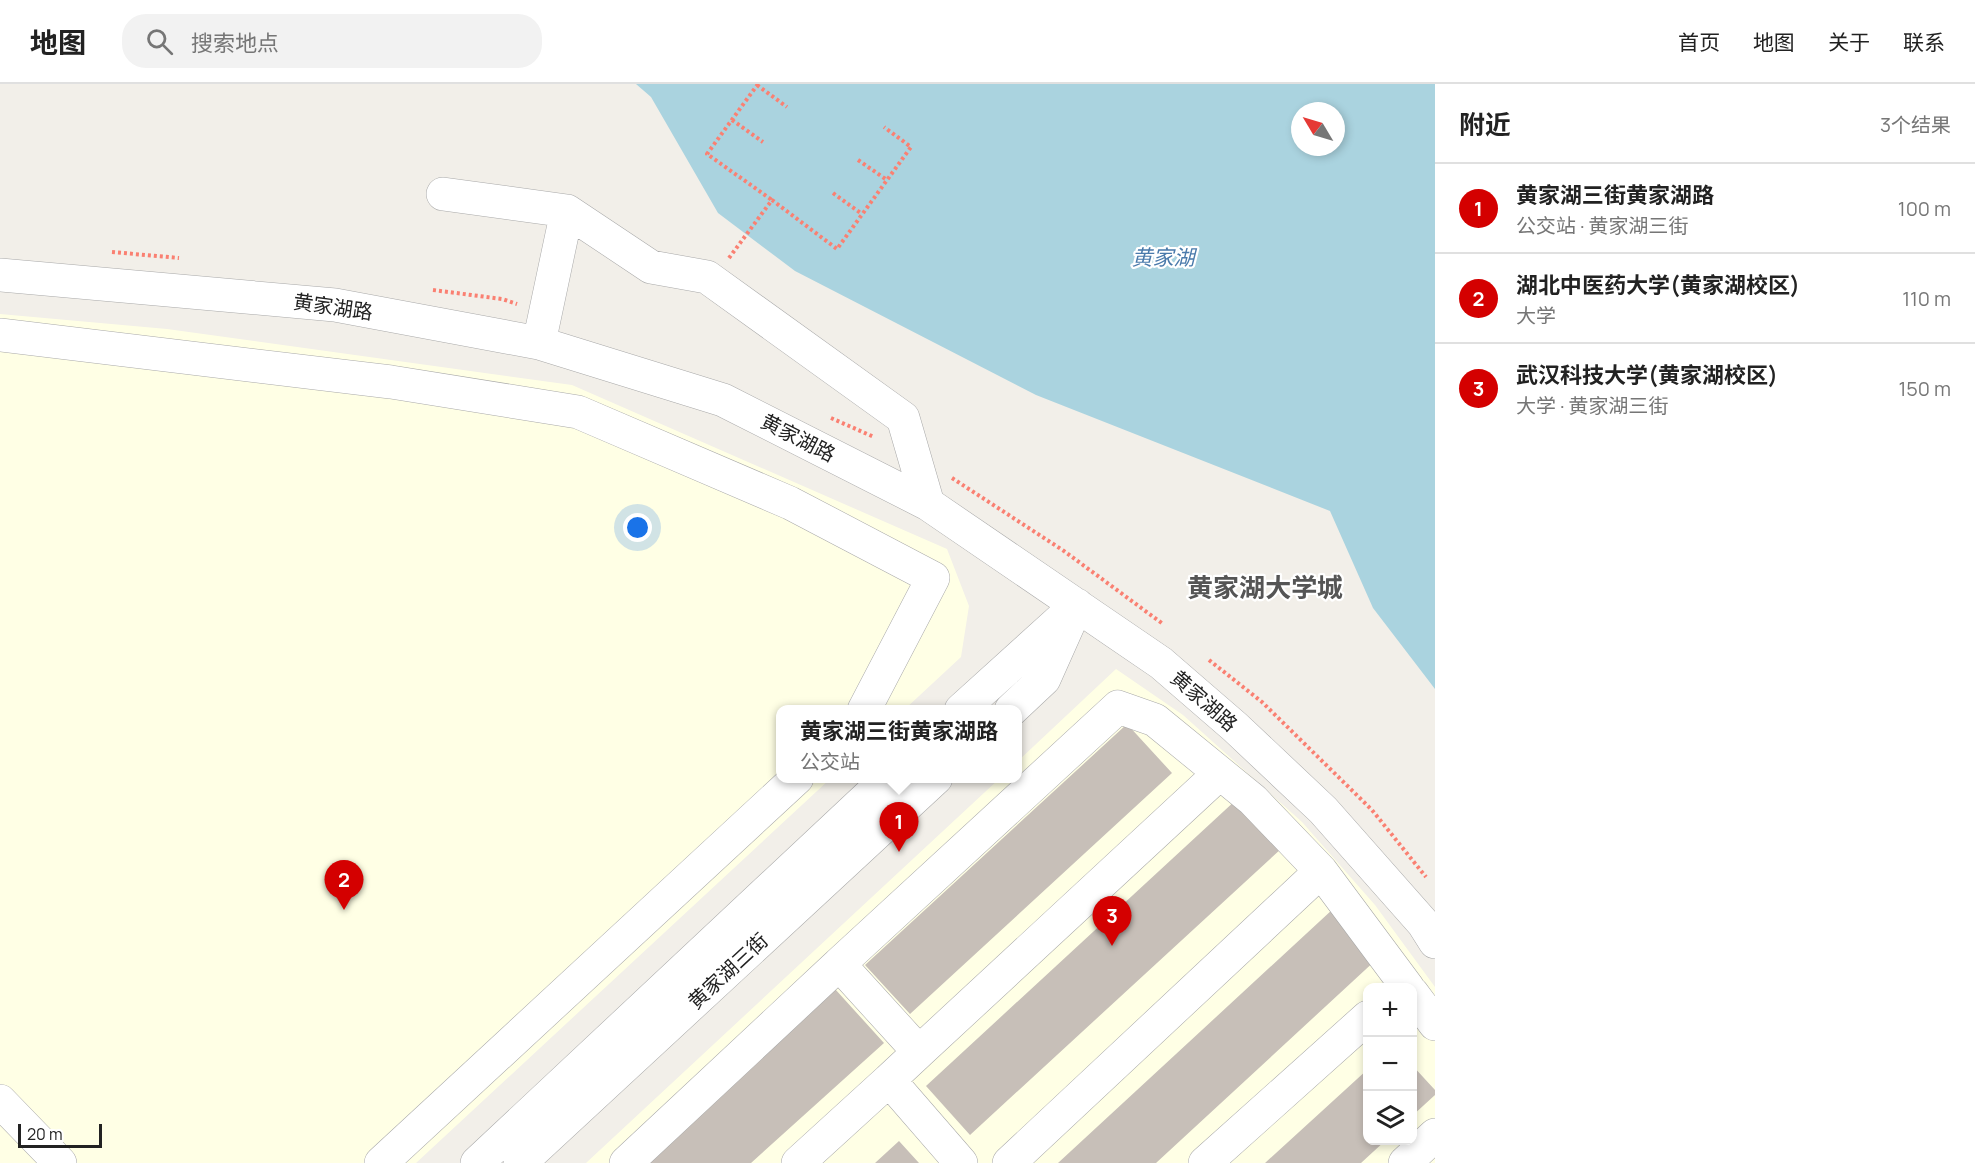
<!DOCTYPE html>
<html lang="zh">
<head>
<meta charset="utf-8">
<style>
	:root { --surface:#fff; --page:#f2f2f2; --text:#222; --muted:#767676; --line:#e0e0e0; --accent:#d40000 }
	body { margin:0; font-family:Manrope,"Noto Sans SC",sans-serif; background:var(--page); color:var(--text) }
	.controls { position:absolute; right:18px; bottom:18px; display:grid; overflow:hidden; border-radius:12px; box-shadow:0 3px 9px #0003 }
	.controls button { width:54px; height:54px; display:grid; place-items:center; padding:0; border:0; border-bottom:2px solid var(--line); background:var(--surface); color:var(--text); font:30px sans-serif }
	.compass { position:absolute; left:1291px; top:18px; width:54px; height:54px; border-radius:50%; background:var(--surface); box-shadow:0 3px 9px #0003; rotate:308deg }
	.scale { position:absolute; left:18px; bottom:15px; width:84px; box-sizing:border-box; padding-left:6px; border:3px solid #222; border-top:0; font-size:16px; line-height:21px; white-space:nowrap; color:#222; -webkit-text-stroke:4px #fff; paint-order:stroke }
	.you { position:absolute; left:638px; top:444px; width:21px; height:21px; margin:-15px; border:4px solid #fff; border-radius:50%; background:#1a73e8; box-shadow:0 0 0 9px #1a73e833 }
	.badge { display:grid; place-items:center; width:39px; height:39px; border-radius:50%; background:var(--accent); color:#fff; font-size:20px; font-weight:700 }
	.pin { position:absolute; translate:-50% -50px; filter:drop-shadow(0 2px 3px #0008) }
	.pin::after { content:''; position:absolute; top:32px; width:21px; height:18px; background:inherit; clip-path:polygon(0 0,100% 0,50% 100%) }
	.popup { position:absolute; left:776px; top:621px; width:246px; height:78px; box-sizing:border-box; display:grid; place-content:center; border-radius:12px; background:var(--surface); filter:drop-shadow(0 2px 4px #0005); font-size:20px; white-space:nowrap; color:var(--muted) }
	.popup b { font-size:22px; color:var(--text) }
	.popup::after { content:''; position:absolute; left:50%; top:100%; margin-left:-12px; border:12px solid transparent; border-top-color:var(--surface) }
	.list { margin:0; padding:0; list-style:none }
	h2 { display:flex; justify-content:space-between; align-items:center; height:78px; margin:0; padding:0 24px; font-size:26px }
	h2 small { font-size:20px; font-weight:400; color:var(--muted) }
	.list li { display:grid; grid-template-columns:39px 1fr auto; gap:18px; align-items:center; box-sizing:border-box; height:90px; padding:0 24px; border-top:2px solid var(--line) }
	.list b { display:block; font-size:22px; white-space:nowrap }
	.list p { margin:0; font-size:20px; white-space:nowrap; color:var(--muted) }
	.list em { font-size:20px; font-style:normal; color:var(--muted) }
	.icon { flex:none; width:33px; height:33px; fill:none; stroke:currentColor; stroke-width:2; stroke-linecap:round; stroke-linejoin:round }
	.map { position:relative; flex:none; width:1435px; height:1079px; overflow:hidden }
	header { display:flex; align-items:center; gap:36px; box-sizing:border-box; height:84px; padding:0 30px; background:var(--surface); border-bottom:2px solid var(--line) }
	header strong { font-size:28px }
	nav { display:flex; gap:33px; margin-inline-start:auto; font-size:21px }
	.search { width:420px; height:54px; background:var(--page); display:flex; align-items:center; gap:15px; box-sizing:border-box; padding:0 21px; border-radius:24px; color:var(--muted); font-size:22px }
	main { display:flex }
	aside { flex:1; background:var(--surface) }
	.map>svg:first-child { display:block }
	.education { fill:#ffffe5; fill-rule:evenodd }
	.water { fill:#aad3df; fill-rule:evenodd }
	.building { fill:#c7bfb8 }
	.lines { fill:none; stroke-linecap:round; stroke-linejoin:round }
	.minor-casing { stroke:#a9a9a9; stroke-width:34 }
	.path { stroke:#fa8072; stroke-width:4; stroke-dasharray:3 3; stroke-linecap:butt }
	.minor { stroke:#fff; stroke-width:33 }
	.labels { text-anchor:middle; stroke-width:4.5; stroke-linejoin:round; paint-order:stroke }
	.street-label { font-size:20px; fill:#222; stroke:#fff }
	.water-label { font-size:21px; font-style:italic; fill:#4a7aab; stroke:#fff }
	.district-label { font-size:26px; font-weight:bold; fill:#555; stroke:#fff }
</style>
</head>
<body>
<header>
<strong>地图</strong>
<div class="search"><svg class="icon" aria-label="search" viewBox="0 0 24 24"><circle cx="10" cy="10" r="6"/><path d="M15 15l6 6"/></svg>搜索地点</div>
<nav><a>首页</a><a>地图</a><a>关于</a><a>联系</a></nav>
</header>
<main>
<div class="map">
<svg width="1435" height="1079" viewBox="0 0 1435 1079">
	<rect width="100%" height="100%" fill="#f2efe9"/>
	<path class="education" d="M0,230l167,15 405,56 375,164 22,57 -8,51 -56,52 -125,1v68l50,1 -414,384h-416z
		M1116,585l67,46 119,107 73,83 60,82v176h-849l413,-384 19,-1v-17zM1368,904h44v152h-44z"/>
	<path class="water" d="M636,0h799v605l-62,-81 -43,-97 -294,-116 -241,-124 -77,-58 -67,-116zM1300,27h36v36h-36z"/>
	<path class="building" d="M1127,640l45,49 -262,241 -45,-49z
		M1237,715l45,49 -312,287 -44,-49z
		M1333,825l45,49 -222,205h-98z
		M835,905l49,54 -133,120h-101z
		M1412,981l23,25v5l-23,21z
		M1368,985v71h18l-25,23h-96z
		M899,1057l20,22h-44z"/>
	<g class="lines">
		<defs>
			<path id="minor" d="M443,110l124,17 84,56 56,10 196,141 25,86
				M0,191l335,30 204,38 184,57 205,104 233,159 74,64 88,83 100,113 12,19
				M0,251l391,47 187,30 212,91 143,75 -69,132
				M539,259l28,-132
				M961,626l116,-105
				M1011,626l33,-31 29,-65
				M1412,909l23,31
				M919,968l301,-279
				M0,1017l60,62
				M381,1079l416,-385
				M477,1079l411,-385
				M520,1079l416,-385
				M626,1079l213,-199
				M798,1079l91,-83
				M961,1079l-72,-83 30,-28 -80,-88 279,-257 37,13 98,80 68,71 87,117
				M1009,1079l312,-292
				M1205,1079l163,-146
				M1405,1079l30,-28"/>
		</defs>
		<use href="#minor" class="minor-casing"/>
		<path class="path" d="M758,0l-51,70 65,46
			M757,1l30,22
			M732,36l31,22
			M858,76l29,20
			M833,109l29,21
			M112,168l67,6
			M729,174l43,-58 65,49 74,-102 -27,-20
			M433,206l69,9 15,5
			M831,334l43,19
			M952,394l112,73 99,73
			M1209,576l53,42 110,108 54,67"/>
		<use href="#minor" class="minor"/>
	</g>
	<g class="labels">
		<g class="street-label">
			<text transform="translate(333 223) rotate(8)" y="7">黄家湖路</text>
			<text transform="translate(798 354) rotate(27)" y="7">黄家湖路</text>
			<text transform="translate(1204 617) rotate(41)" y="7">黄家湖路</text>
			<text transform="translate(728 887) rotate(-43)" y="7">黄家湖三街</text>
		</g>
		<g class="water-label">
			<text x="1163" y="181">黄家湖</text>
		</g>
		<g class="district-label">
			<text x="1265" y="513">黄家湖大学城</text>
		</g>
	</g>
</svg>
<div class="controls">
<button>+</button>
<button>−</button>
<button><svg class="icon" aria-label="layers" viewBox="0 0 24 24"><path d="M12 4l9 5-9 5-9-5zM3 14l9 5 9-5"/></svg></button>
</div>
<svg class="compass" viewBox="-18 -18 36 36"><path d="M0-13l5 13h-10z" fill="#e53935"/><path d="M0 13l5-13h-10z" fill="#767676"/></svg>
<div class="scale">20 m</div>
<div class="you"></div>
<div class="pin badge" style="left:899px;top:768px">1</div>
<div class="popup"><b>黄家湖三街黄家湖路</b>公交站</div>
<div class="pin badge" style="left:344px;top:826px">2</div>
<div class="pin badge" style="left:1112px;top:862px">3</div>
</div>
<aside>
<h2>附近<small>3个结果</small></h2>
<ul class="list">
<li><span class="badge">1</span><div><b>黄家湖三街黄家湖路</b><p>公交站 · 黄家湖三街</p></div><em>100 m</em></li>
<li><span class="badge">2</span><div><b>湖北中医药大学(黄家湖校区)</b><p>大学</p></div><em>110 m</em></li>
<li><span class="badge">3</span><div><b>武汉科技大学(黄家湖校区)</b><p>大学 · 黄家湖三街</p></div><em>150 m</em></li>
</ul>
</aside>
</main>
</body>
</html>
